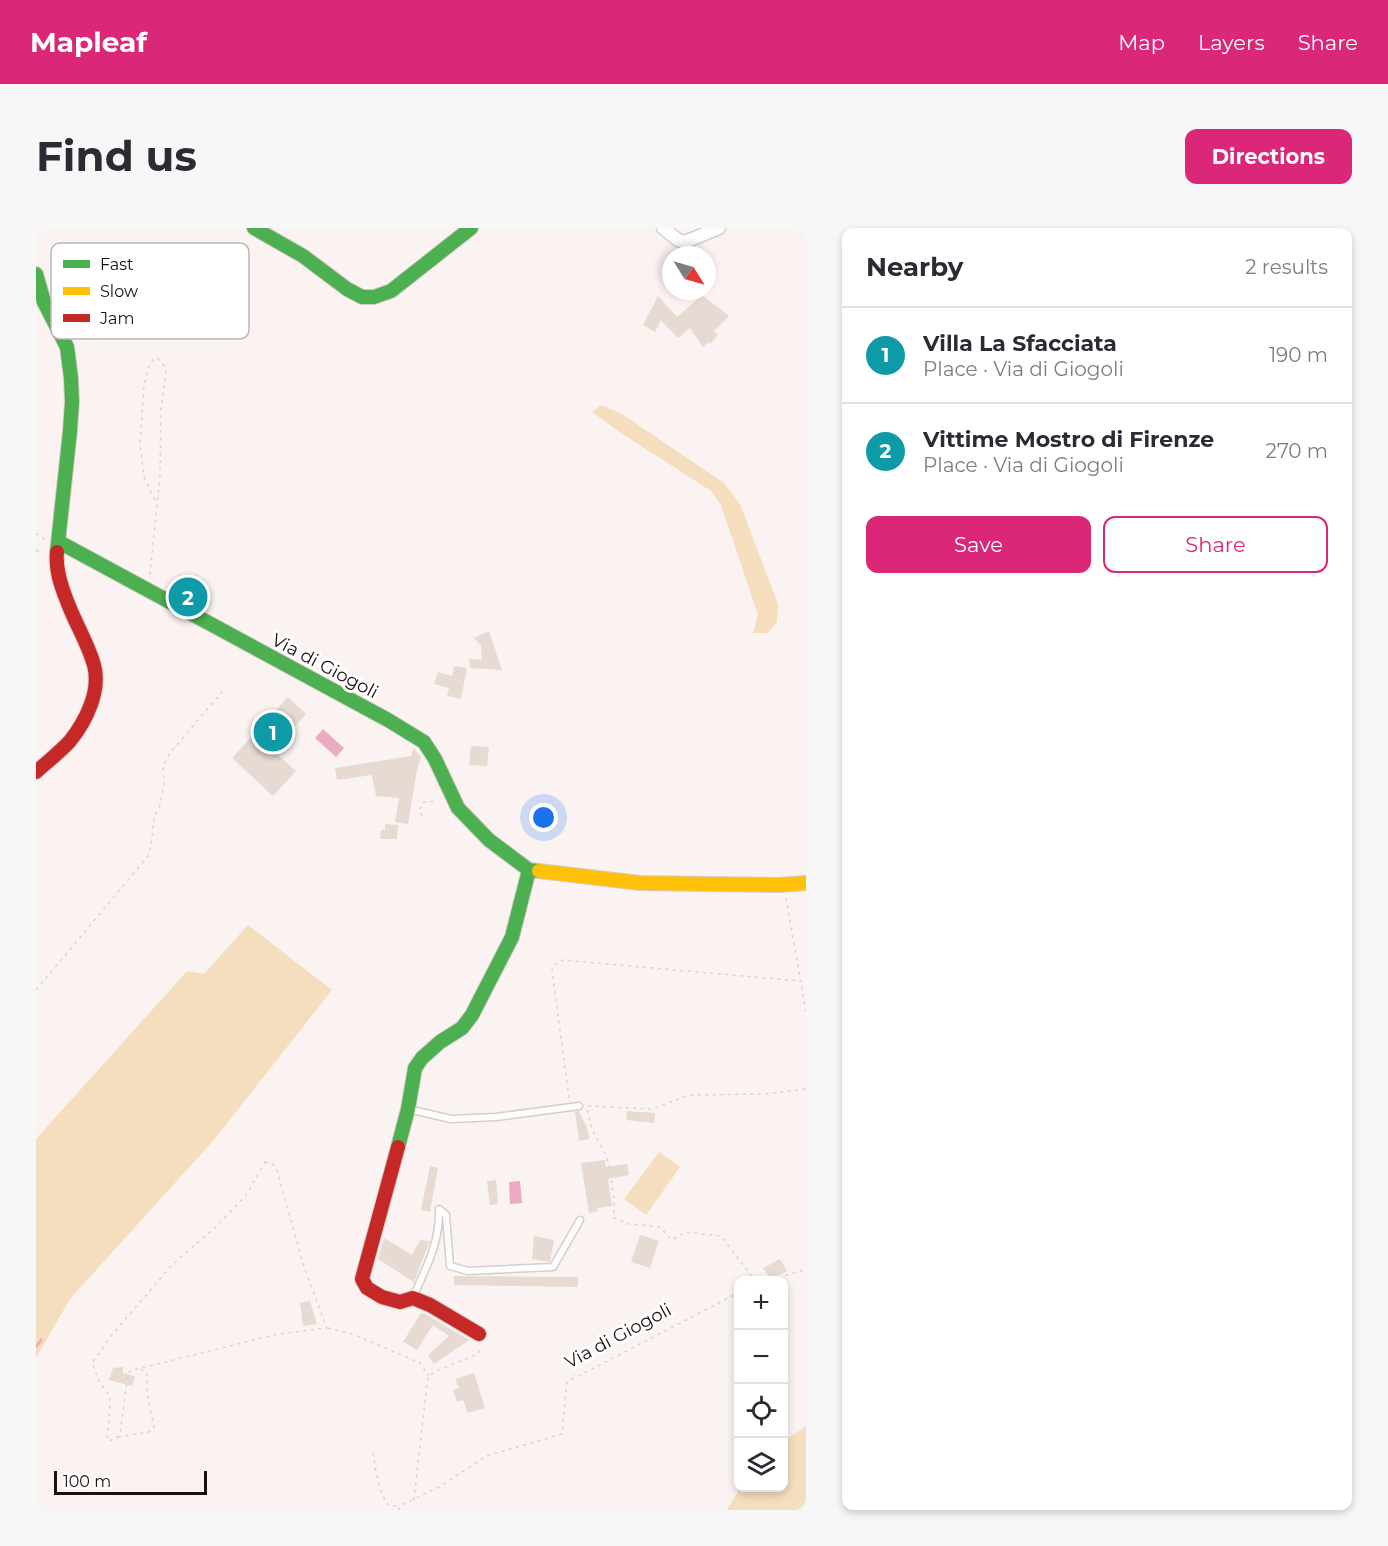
<!DOCTYPE html>
<html lang="en">
<head>
<meta charset="utf-8">
<style>
	:root { --surface:#fff; --page:#f7f7f7; --text:#2b2b33; --muted:#7c7c81; --line:#e1e1e2; --accent:#db2777 }
	body { margin:0; font-family:Montserrat,sans-serif; background:var(--page); color:var(--text) }
	.controls { position:absolute; right:18px; bottom:18px; display:grid; overflow:hidden; border-radius:12px; box-shadow:0 3px 9px #0003 }
	.controls button { width:54px; height:54px; display:grid; place-items:center; padding:0; border:0; border-bottom:2px solid var(--line); background:var(--surface); color:var(--text); font:30px sans-serif }
	.compass { position:absolute; left:626px; top:18px; width:54px; height:54px; border-radius:50%; background:var(--surface); box-shadow:0 3px 9px #0003; rotate:127deg }
	.scale { position:absolute; left:18px; bottom:15px; width:153px; box-sizing:border-box; padding-left:6px; border:3px solid #1b100d; border-top:0; font-size:16px; line-height:21px; white-space:nowrap; color:#1b100d; -webkit-text-stroke:4px #fff; paint-order:stroke }
	.you { position:absolute; left:508px; top:590px; width:21px; height:21px; margin:-15px; border:4px solid #fff; border-radius:50%; background:#1a73e8; box-shadow:0 0 0 9px #1a73e833 }
	.badge { display:grid; place-items:center; width:39px; height:39px; border-radius:50%; background:var(--accent); color:#fff; font-size:20px; font-weight:700 }
	.pin { position:absolute; translate:-50% -50%; border:3px solid #fff; box-shadow:0 2px 6px #0006 }
	.list { margin:0; padding:0; list-style:none }
	h2 { display:flex; justify-content:space-between; align-items:center; height:78px; margin:0; padding:0 24px; font-size:26px }
	h2 small { font-size:20px; font-weight:400; color:var(--muted) }
	.list li { display:grid; grid-template-columns:39px 1fr auto; gap:18px; align-items:center; box-sizing:border-box; height:96px; padding:0 24px; border-top:2px solid var(--line) }
	.list b { display:block; font-size:22px; white-space:nowrap }
	.list p { margin:0; font-size:20px; white-space:nowrap; color:var(--muted) }
	.list em { font-size:20px; font-style:normal; color:var(--muted) }
	.actions { display:flex; gap:12px; padding:18px 24px }
	.actions a { flex:1; padding:14px 0; border:2px solid var(--accent); border-radius:12px; text-align:center; font-size:21px; color:var(--accent) }
	.actions .main { background:var(--accent); color:#fff }
	.icon { flex:none; width:33px; height:33px; fill:none; stroke:currentColor; stroke-width:2; stroke-linecap:round; stroke-linejoin:round }
	.map { position:relative; flex:none; width:770px; height:1282px; overflow:hidden; border-radius:12px }
	header { display:flex; align-items:center; gap:36px; box-sizing:border-box; height:84px; padding:0 30px; background:var(--accent); color:#fff }
	header strong { font-size:28px }
	nav { display:flex; gap:33px; margin-inline-start:auto; font-size:21px }
	.intro { display:flex; align-items:center; justify-content:space-between; box-sizing:border-box; height:144px; padding:0 36px }
	h1 { margin:0; font-size:42px }
	.button { padding:15px 27px; border-radius:12px; background:var(--accent); color:#fff; font-size:21px; font-weight:700 }
	main { display:flex; gap:36px; padding:0 36px }
	aside { flex:1; background:var(--surface); border-radius:12px; box-shadow:0 3px 9px #0003 }
	.map>svg:first-child { display:block }
	.green { fill:#f4debd }
	.water { fill:#ecaac4 }
	.lines { fill:none; stroke-linecap:round; stroke-linejoin:round }
	.stream { stroke:#ecaac4; stroke-width:3 }
	.building { fill:#e6dad3 }
	.lane-casing { stroke:#d7cdca; stroke-width:9 }
	.street-casing { stroke:#d7cdca; stroke-width:15 }
	.fast-casing { stroke:#d7cdca; stroke-width:16 }
	.slow-casing { stroke:#d7cdca; stroke-width:16 }
	.jam-casing { stroke:#d7cdca; stroke-width:16 }
	.path { stroke:#d6d4d2; stroke-width:1.5; stroke-dasharray:3 4.5; stroke-linecap:butt }
	.lane { stroke:#fefdfd; stroke-width:6 }
	.street { stroke:#fefdfd; stroke-width:12 }
	.fast { stroke:#4caf50; stroke-width:14 }
	.slow { stroke:#ffc107; stroke-width:14 }
	.jam { stroke:#c62828; stroke-width:14 }
	.labels { text-anchor:middle; stroke-width:6; stroke-linejoin:round; paint-order:stroke }
	.street-label { font-size:18px; fill:#1b100d; stroke:#fff }
	.key { fill:#fff; stroke:#bbb7b6; stroke-width:1.5 }
	.key-label { font-size:16px; fill:#1b100d }
</style>
</head>
<body>
<header>
<strong>Mapleaf</strong>
<nav><a>Map</a><a>Layers</a><a>Share</a></nav>
</header>
<div class="intro"><h1>Find us</h1><a class="button">Directions</a></div>
<main>
<div class="map">
<svg width="770" height="1282" viewBox="0 0 770 1282">
	<rect width="100%" height="100%" fill="#fbf3f1"/>
	<path class="green" d="M565,177l21,9 102,69 16,21 38,100 -1,18 -9,11h-15l5,-18 -37,-110 -10,-14 -90,-58 -29,-21z
		M212,697l84,65 -119,151 -143,158 -34,59v-219l151,-168 17,3z
		M623,924l21,15 -34,48 -22,-16z
		M770,1198v84h-79l13,-22h44v-47z"/>
	<path class="water" d="M287,501l21,19 -8,9 -21,-19z
		M484,953l2,22 -12,1 -1,-22z"/>
	<g class="lines">
		<path class="stream" d="M0,1119l5,-7"/>
	</g>
	<path class="building" d="M666,67l27,21 -15,15 4,4 -8,9 -2,-2 -5,5 -13,-19 -12,10 -17,-18 -6,12 -12,-7 15,-29 19,21z
		M453,403l13,39 -32,-2 -1,-9 13,1 -1,-14 -7,-8z
		M418,438l13,2 -6,31 -14,-3 2,-8 -15,-4 4,-12 14,4z
		M252,469l18,17 -33,36 23,21 -23,25 -41,-38z
		M435,518l18,1 -2,19 -18,-1z
		M378,520l7,9 -4,13 -9,54 -13,-2 4,-24 -23,-2 -4,-21 -35,5 -2,-12 76,-12z
		M349,596l13,1 -1,14h-17l1,-9h4z
		M543,883l9,19 1,9 -10,2 -4,-29z
		M591,883l28,2 -1,10 -28,-3z
		M569,932l1,7 21,-3 2,11 -21,4 4,27 -15,2 1,3 -9,2 -8,-50z
		M394,938l8,2 -8,44 -9,-2z
		M460,952l2,24 -8,1 -3,-24z
		M604,1007l19,6 -9,27 -19,-6z
		M498,1008l20,4 -4,22 -18,-3z
		M348,1010l28,17 8,-15 10,1 -16,41 -36,-23z
		M744,1031l7,12 -16,8 -8,-11z
		M418,1048l124,1v10l-124,-2z
		M274,1073l7,23 -14,2 -3,-23z
		M385,1085l4,1 44,26 -35,24 -6,-9 21,-19 -16,-11 -16,25 -14,-8z
		M87,1139v6l12,3 -3,10 -23,-6 4,-12z
		M438,1145l11,35 -17,5 -5,-13 -6,2 -4,-12 6,-2 -4,-9z"/>
	<g class="lines">
		<defs>
			<path id="lane" d="M372,881l43,10 45,-2 83,-11
				M377,1069c13,-29 27,-54 26,-88l7,6 4,51 18,5 85,-4 27,-47"/>
			<path id="street" d="M627,0l15,12 7,2 34,-14"/>
			<path id="fast" d="M218,0l49,28 44,33 15,8h12l17,-6 80,-63
				M0,46l8,28 23,45 4,31 1,24 -2,29 -13,121
				M23,314l329,178 36,22 11,17 23,49 31,32 40,30 10,1
				M362,919l10,-38 7,-41 7,-10 18,-16 22,-14 10,-13 40,-78 17,-67"/>
			<path id="slow" d="M503,643l101,12 139,2 27,-2"/>
			<path id="jam" d="M0,544c11,-10 24,-20 34,-31 16,-20 31,-50 24,-76 -6,-22 -19,-42 -27,-64 -6,-15 -12,-32 -10,-49
				M362,919l-36,132 5,9 15,9 18,5 13,-4 17,7 49,29"/>
		</defs>
		<use href="#lane" class="lane-casing"/>
		<use href="#street" class="street-casing"/>
		<use href="#fast" class="fast-casing"/>
		<use href="#slow" class="slow-casing"/>
		<use href="#jam" class="jam-casing"/>
		<path class="path" d="M0,306l4,1 5,5
			M0,322l7,4
			M114,347l10,-100 1,-66 5,-38 -3,-7 -5,-5 -4,-1 -6,10 -4,18 -4,58 4,33 13,28
			M386,588l-3,-6 5,-8 14,-1
			M750,670l20,114
			M0,762l112,-134 3,-10 3,-29 6,-12 4,-20 -1,-19 7,-13 52,-61
			M533,870l-17,-128 3,-6 8,-4 237,21
			M552,878l65,3 36,-14 75,-1 42,-5
			M551,882l5,19 15,28 7,40v21l15,6 31,3 12,13 14,-8 35,4 34,44
			M229,934l7,1 5,7 27,97 23,61 -49,6 -145,36 -5,3 -8,61 -4,5 -8,2 -1,-7 2,-11 1,-26 -11,-16 -7,-18 19,-27 61,-71 45,-39 30,-32z
			M735,1052l35,-11
			M292,1100l27,7 65,28 9,13
			M82,1209l31,-5 5,-5 -7,-33v-20l-6,-5
			M337,1225c3,18 5,38 16,53h10
			M378,1272l13,-117 2,-7 7,-5 42,-17 3,-7
			M363,1282l1,-4 41,-20 45,-30 76,-22 5,-52 171,-89"/>
		<use href="#lane" class="lane"/>
		<use href="#street" class="street"/>
		<use href="#fast" class="fast"/>
		<use href="#slow" class="slow"/>
		<use href="#jam" class="jam"/>
	</g>
	<g class="labels">
		<g class="street-label">
			<text transform="translate(289 438) rotate(28)" y="6">Via di Giogoli</text>
			<text transform="translate(582 1108) rotate(-28)" y="6">Via di Giogoli</text>
		</g>
	</g>
	<rect x="15" y="15" width="198" height="96" rx="9" class="key"/>
	<rect x="27" y="32" width="27" height="8" fill="#4caf50"/>
	<rect x="27" y="59" width="27" height="8" fill="#ffc107"/>
	<rect x="27" y="86" width="27" height="8" fill="#c62828"/>
	<g class="key-label">
		<text x="64" y="42">Fast</text>
		<text x="64" y="69">Slow</text>
		<text x="64" y="96">Jam</text>
	</g>
</svg>
<div class="controls">
<button>+</button>
<button>−</button>
<button><svg class="icon" aria-label="locate" viewBox="0 0 24 24"><circle cx="12" cy="12" r="6"/><path d="M12 2v4M12 18v4M2 12h4M18 12h4"/></svg></button>
<button><svg class="icon" aria-label="layers" viewBox="0 0 24 24"><path d="M12 4l9 5-9 5-9-5zM3 14l9 5 9-5"/></svg></button>
</div>
<svg class="compass" viewBox="-18 -18 36 36"><path d="M0-13l5 13h-10z" fill="#e53935"/><path d="M0 13l5-13h-10z" fill="#7c7c81"/></svg>
<div class="scale">100 m</div>
<div class="you"></div>
<div class="pin badge" style="left:237px;top:504px;background:#0f9aa8">1</div>
<div class="pin badge" style="left:152px;top:369px;background:#0f9aa8">2</div>
</div>
<aside>
<h2>Nearby<small>2 results</small></h2>
<ul class="list">
<li><span class="badge" style="background:#0f9aa8">1</span><div><b>Villa La Sfacciata</b><p>Place · Via di Giogoli</p></div><em>190 m</em></li>
<li><span class="badge" style="background:#0f9aa8">2</span><div><b>Vittime Mostro di Firenze</b><p>Place · Via di Giogoli</p></div><em>270 m</em></li>
</ul>
<div class="actions"><a class="main">Save</a><a>Share</a></div>
</aside>
</main>
</body>
</html>
